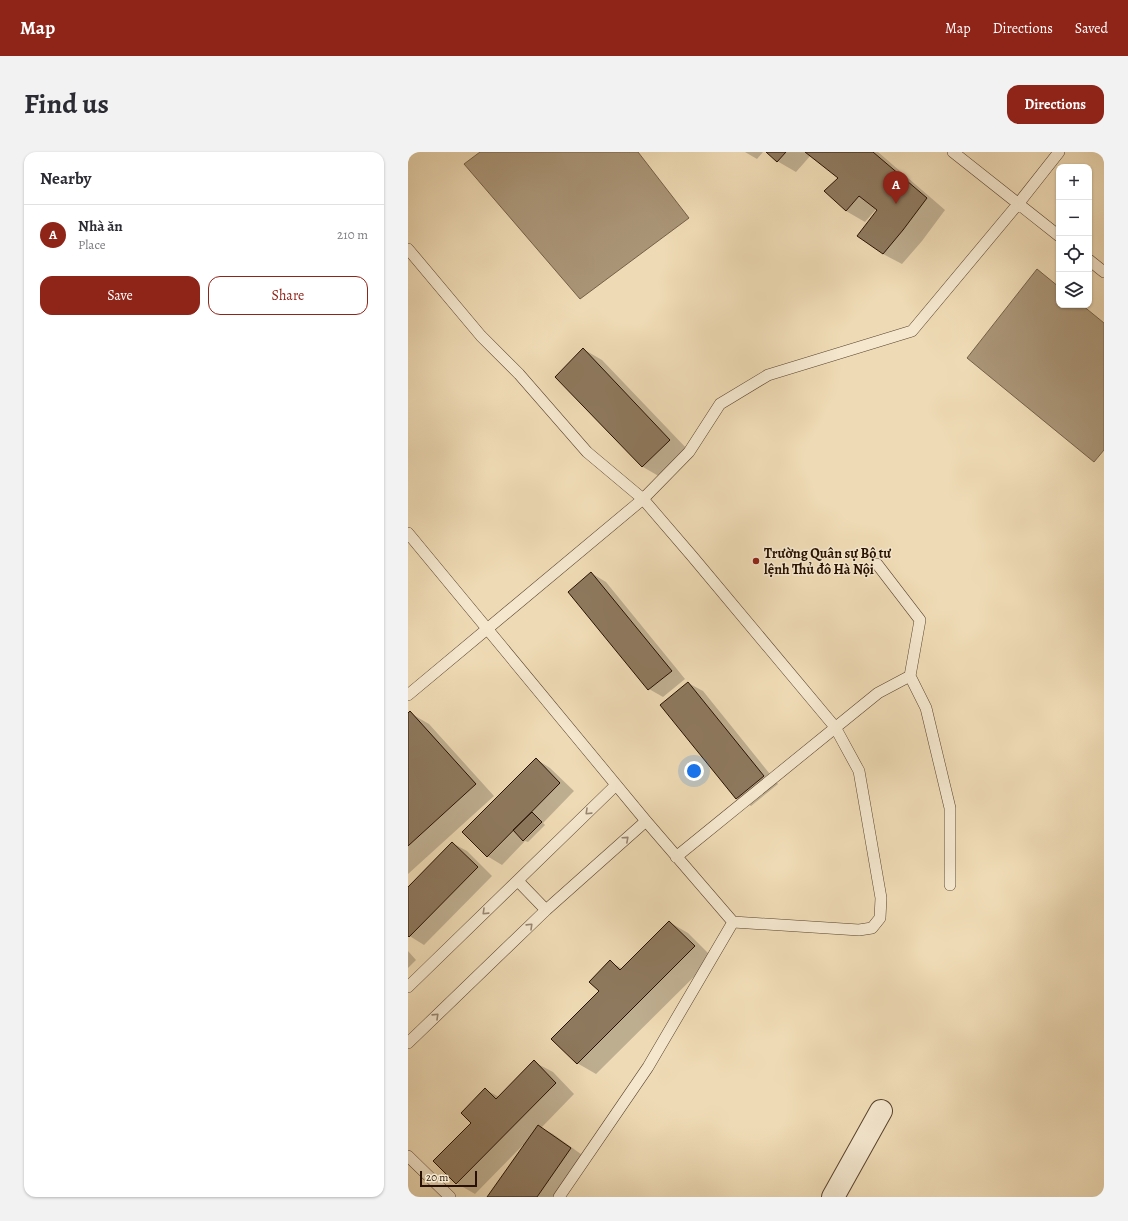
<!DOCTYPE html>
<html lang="en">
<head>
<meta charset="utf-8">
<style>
	:root { --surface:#fff; --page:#f2f2f3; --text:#2b2b33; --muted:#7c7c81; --line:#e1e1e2; --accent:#8f2418 }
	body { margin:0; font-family:Alegreya,serif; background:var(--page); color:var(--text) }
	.controls { position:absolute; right:12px; top:12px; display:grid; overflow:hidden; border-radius:8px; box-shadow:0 1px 3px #0004 }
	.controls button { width:36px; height:36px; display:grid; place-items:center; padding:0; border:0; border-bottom:1px solid var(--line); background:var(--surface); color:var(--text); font:20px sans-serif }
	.scale { position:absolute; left:12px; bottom:10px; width:57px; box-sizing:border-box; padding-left:4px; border:2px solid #271000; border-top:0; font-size:11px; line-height:14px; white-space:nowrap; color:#271000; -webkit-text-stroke:3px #f4e7ce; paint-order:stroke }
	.you { position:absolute; left:286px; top:619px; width:14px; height:14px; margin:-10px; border:3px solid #fff; border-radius:50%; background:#1a73e8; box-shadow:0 0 0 6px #1a73e833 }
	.badge { display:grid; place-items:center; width:26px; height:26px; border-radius:50%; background:var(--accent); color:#fff; font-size:13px; font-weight:700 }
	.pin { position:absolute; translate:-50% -33px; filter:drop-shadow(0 1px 2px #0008) }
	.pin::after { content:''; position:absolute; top:21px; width:14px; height:12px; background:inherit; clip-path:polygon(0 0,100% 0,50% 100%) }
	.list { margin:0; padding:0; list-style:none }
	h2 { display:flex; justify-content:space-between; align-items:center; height:52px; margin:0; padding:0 16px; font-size:17px }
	h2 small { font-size:13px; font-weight:400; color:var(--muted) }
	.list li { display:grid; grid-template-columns:26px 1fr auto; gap:12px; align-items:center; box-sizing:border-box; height:60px; padding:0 16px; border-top:1px solid var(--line) }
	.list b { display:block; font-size:15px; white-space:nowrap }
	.list p { margin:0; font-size:13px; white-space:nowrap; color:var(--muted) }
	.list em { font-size:13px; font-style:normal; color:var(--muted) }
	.actions { display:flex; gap:8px; padding:12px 16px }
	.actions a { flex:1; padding:9px 0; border:1px solid var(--accent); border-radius:12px; text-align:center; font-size:14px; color:var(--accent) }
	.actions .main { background:var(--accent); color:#fff }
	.icon { flex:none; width:22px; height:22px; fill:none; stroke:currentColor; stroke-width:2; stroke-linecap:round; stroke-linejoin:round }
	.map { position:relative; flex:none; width:696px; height:1045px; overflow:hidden; border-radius:12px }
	header { display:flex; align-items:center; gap:24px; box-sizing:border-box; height:56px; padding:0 20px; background:var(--accent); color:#fff }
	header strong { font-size:19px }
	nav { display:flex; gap:22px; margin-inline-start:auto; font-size:14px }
	.intro { display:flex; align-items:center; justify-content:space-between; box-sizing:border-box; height:96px; padding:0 24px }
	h1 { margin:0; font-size:28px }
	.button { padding:10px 18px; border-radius:12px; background:var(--accent); color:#fff; font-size:14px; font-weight:700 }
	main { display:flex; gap:24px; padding:0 24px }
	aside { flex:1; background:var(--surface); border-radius:12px; box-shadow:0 1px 3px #0004 }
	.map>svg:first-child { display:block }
	.water { fill:#aa9577; stroke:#766047 }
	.shadow { fill:#0003 }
	.building { fill:#8e795e; stroke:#271000 }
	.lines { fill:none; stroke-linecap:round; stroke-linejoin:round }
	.service-casing { stroke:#59422d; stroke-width:12 }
	.minor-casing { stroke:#59422d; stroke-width:24 }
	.service { stroke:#f4e7ce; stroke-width:11 }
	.minor { stroke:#f4e7ce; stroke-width:22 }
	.oneway { stroke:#988671 }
	.poi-dot { fill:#8f2418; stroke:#f4e7ce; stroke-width:1.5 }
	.labels { text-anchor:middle; stroke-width:3; stroke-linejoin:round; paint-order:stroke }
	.poi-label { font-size:14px; font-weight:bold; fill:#271000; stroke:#f4e7ce; text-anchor:start }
</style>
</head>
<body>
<header>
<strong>Map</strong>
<nav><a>Map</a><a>Directions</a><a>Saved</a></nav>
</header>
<div class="intro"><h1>Find us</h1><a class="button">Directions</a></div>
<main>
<aside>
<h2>Nearby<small></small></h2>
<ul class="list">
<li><span class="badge">A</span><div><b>Nhà ăn</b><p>Place</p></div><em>210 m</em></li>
</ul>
<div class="actions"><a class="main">Save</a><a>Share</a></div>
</aside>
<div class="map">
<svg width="696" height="1045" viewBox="0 0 696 1045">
	<rect width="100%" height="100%" fill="#eedab4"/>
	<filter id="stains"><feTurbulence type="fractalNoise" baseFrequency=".005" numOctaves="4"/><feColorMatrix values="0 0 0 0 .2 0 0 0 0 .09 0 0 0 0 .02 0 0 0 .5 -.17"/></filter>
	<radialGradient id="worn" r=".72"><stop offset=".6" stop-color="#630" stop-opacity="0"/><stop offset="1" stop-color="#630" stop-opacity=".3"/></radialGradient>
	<path class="water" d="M72,0h158l51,66 -109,81 -116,-135z
		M629,117l22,18v18h23l22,18v127l-10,12 -127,-104z"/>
	<path class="shadow" d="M337,0h18l-6,7z
		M359,0h111l67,58 -23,31 -20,23 -19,-10 -4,-44 -2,-2 -12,14 -19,-11 -6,-33 -29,-23 -15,17 -19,-11z
		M175,197l19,11 87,91 -27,27 -19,-11 -87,-90z
		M183,421l15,9 79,97 -22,18 -14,-8z
		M280,531l15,8 75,93 -27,22 -14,-8z
		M2,561l19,11 65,72 -86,78v-160z
		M128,607l14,9 24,23 -31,32 2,2 -17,17 -3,-1 -23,24 -15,-9z
		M44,691l15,8 25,25 -68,69 -16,-10v-47z
		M261,770l19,11 25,25 -117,116 -19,-11 33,-101 13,7z
		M0,799l8,9 -8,8z
		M126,910l19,10 21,22 -33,34 12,6 32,23 -28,40h-69l36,-51 -1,-1 -48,49 -19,-11 16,-60 14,-33 13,7z"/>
	<path class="building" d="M358,0h20l-9,10z
		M397,0h68l54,46 -24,32 -20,24 -26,-18 20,-26 -18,-14 -13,15 -22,-20 14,-13z
		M175,196l87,92 -28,27 -87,-90z
		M183,420l81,99 -24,19 -80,-98z
		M280,530l76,94 -28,23 -76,-94z
		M2,559l66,73 -68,62v-133z
		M128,606l24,25 -73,74 -25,-25z
		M124,660l10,10 -19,19 -10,-11z
		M44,690l26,25 -69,70 -1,-1v-49z
		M261,769l26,25 -118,118 -26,-25 48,-48 -10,-9 21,-22 10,10z
		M126,908l22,23 -100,101 -23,-23 38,-38 -10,-10 24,-25 11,11z
		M130,973l33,23 -34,49h-50z"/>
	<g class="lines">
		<defs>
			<path id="service" d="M545,0l106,84
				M0,97l73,87 38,38 68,78 56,47 49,57 143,171 24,44 22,127 -1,20 -8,10 -13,2 -126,-8 -87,-101 -238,-288
				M681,108l15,12
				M469,412l43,56 -10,56 16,32 24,100v77
				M0,543l235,-196 46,-47 31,-48 48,-29 144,-44 106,-127 41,-52
				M268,705l202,-164 32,-17
				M110,729l28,29
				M0,835l208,-202
				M0,891l138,-133 100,-89
				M0,1004l42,41
				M151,1045l89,-130 85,-145"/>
			<path id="minor" d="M425,1045l48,-86"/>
		</defs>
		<use href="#service" class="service-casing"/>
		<use href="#minor" class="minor-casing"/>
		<use href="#service" class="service"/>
		<use href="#minor" class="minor"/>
	</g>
	<defs><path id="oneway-chevron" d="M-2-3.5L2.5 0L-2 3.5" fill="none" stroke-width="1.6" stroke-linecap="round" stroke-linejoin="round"/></defs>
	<g class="oneway">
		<use href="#oneway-chevron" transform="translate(180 660) rotate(136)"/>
		<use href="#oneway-chevron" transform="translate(218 687) rotate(-42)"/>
		<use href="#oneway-chevron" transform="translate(77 760) rotate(136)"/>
		<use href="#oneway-chevron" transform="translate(122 774) rotate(-44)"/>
		<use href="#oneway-chevron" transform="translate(28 864) rotate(-44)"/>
	</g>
	<circle class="poi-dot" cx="348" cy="409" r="4"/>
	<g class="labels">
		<g class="poi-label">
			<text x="356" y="406">Trường Quân sự Bộ tư<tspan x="356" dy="16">lệnh Thủ đô Hà Nội</tspan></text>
		</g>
	</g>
	<rect width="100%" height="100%" filter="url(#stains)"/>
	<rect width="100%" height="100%" fill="url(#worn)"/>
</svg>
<div class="controls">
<button>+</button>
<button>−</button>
<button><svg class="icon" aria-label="locate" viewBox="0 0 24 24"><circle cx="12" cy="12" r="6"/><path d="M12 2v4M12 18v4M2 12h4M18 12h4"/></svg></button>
<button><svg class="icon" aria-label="layers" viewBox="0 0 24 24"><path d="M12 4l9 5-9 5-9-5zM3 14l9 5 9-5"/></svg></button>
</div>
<div class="scale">20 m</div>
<div class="you"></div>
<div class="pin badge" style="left:488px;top:52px">A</div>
</div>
</main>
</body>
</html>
